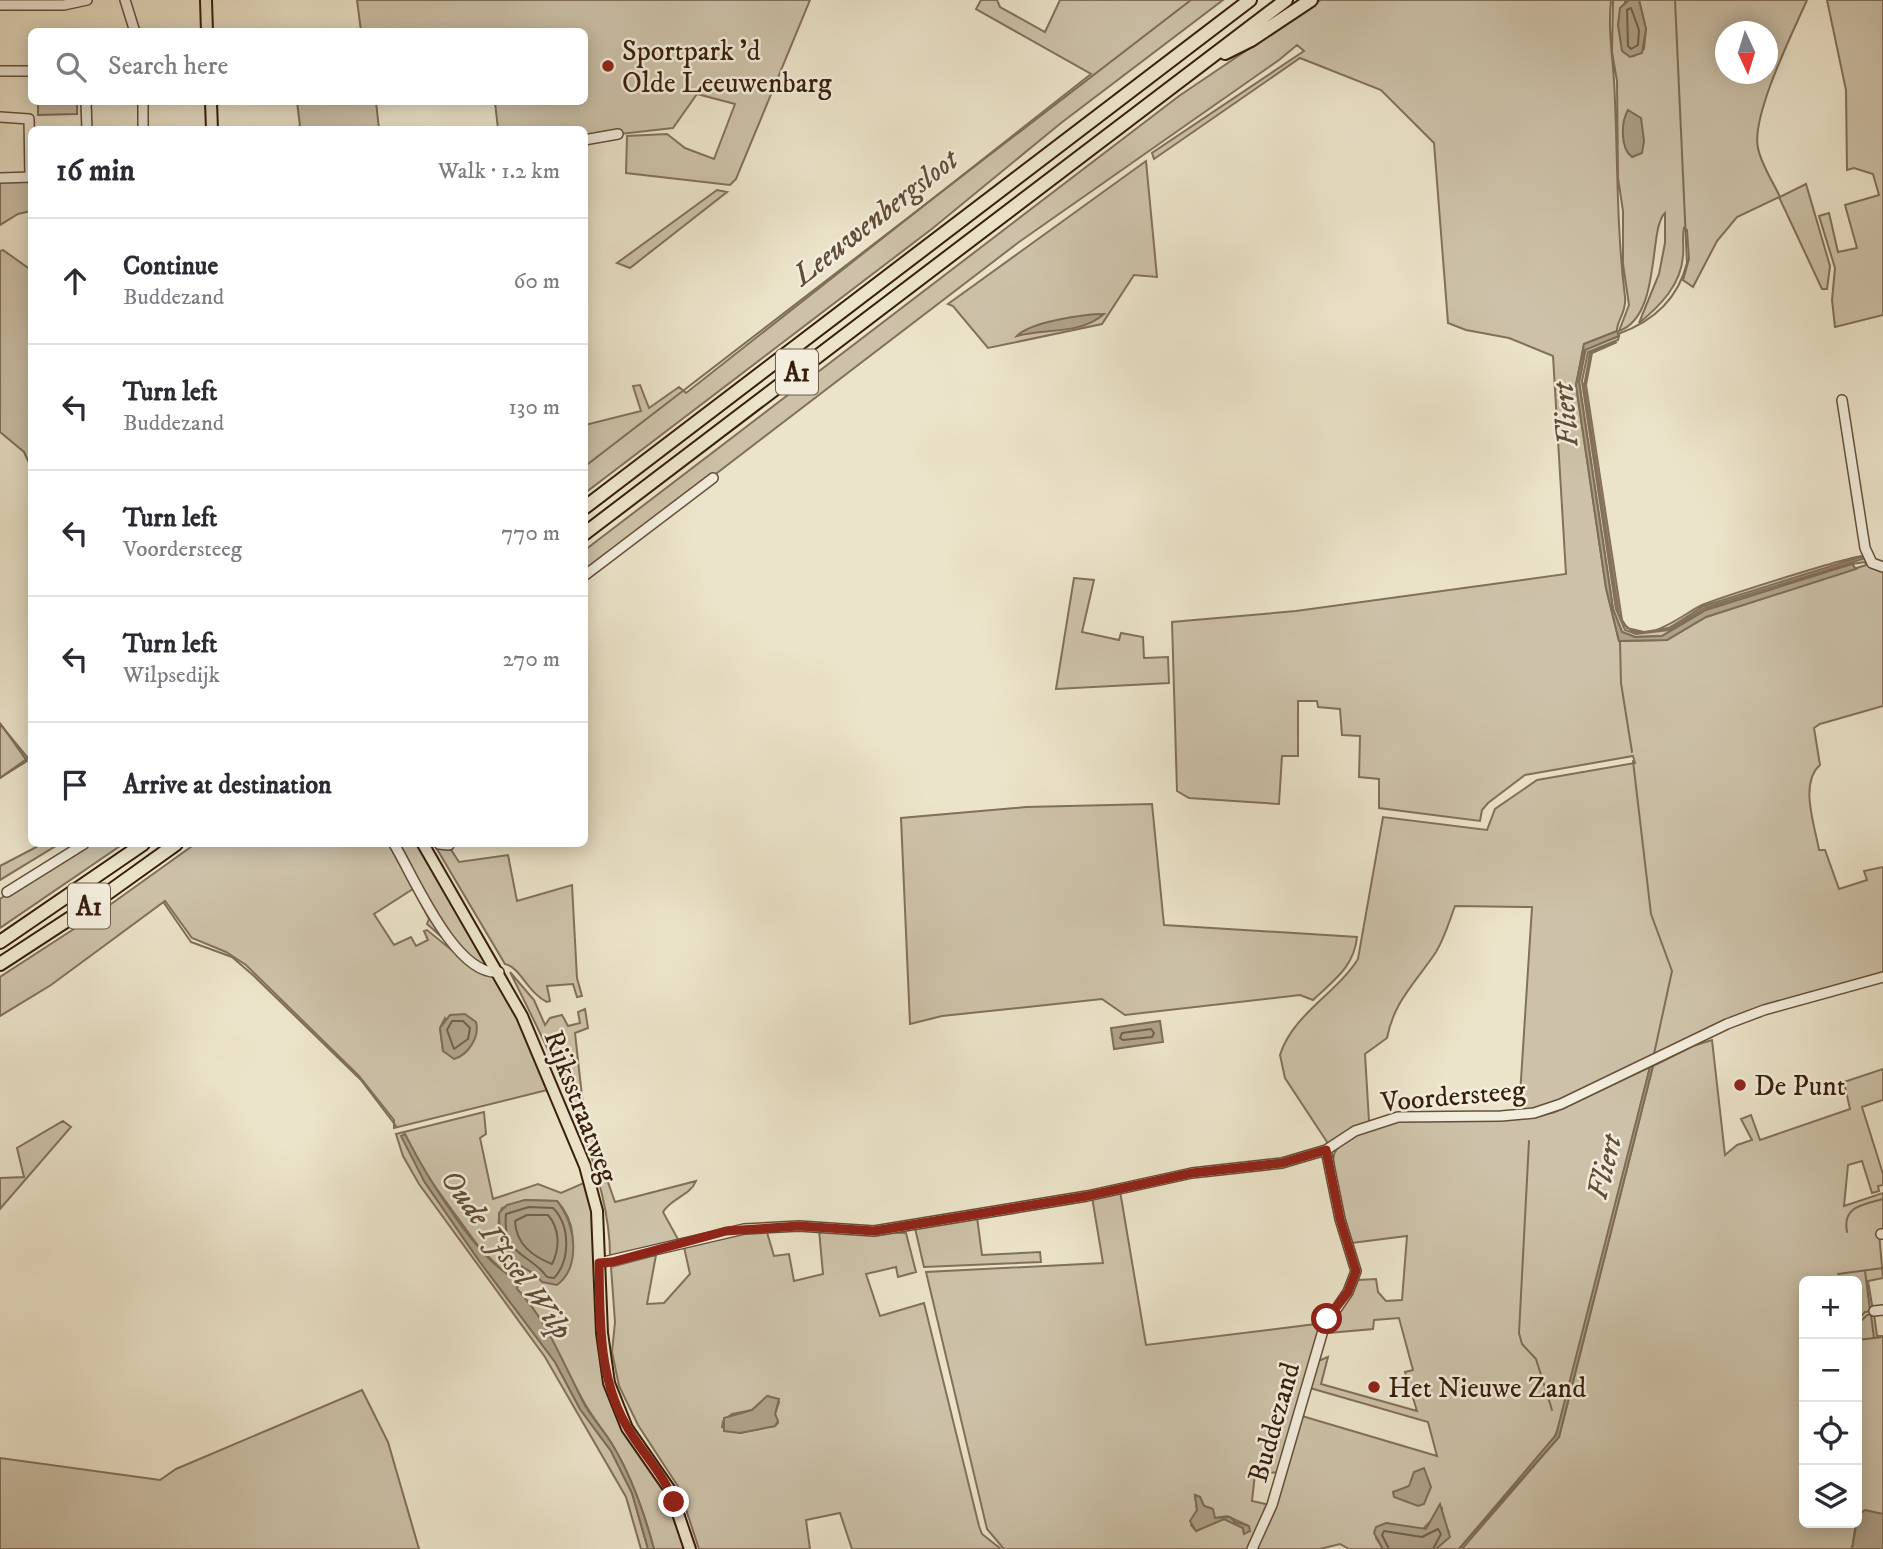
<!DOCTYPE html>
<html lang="en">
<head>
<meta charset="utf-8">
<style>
	:root { --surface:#fff; --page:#f2f2f3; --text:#2b2b33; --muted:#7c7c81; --line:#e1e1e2 }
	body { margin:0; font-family:"IM FELL DW Pica",serif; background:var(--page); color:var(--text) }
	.controls { position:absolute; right:21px; bottom:21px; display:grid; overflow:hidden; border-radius:10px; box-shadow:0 4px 18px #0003 }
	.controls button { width:63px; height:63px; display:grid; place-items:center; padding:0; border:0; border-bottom:2px solid var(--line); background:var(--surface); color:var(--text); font:35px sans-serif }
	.compass { position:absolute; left:1715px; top:21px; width:63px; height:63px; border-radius:50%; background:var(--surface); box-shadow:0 4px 18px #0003; rotate:176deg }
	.stop { position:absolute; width:21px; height:21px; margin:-16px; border:5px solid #8f2418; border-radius:50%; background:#fff }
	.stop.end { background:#8f2418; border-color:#fff; box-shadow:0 2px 7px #0008 }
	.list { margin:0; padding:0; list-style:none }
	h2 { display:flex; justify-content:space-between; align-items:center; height:91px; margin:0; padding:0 28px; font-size:30px }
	h2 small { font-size:23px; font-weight:400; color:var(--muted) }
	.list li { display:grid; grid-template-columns:46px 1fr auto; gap:21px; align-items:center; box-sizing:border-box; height:126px; padding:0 28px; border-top:2px solid var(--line) }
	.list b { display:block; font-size:26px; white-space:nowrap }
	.list p { margin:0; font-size:23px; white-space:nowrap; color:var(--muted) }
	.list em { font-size:23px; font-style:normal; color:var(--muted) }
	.icon { flex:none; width:38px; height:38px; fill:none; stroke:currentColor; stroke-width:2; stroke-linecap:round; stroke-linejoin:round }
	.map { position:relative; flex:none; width:1883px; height:1549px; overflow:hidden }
	.search { position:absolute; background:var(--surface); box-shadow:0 4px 18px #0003; left:28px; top:28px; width:560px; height:77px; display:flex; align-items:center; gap:18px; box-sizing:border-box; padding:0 24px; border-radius:10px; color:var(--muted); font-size:26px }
	.panel { position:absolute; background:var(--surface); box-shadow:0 4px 18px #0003; left:28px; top:126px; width:560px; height:721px; border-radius:10px }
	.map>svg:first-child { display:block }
	.green { fill:#cdc2a9; stroke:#82705a; stroke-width:2; fill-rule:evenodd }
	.water { fill:#aea189; stroke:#7e6d56; stroke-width:2 }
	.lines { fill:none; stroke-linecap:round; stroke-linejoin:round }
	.shore { stroke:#72604a; stroke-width:2 }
	.stream { stroke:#7e6d56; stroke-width:2 }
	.minor-casing { stroke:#64503a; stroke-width:12 }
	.major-casing { stroke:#371e0a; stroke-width:14 }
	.highway-casing { stroke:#371e0a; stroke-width:16 }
	.minor { stroke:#f3eddd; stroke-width:9 }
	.major { stroke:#ece4ca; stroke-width:10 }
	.highway { stroke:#ece4ca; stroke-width:12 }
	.route { stroke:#8f2418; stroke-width:9 }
	.poi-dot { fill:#8f2418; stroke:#f3eddd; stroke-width:2.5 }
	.labels { text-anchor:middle; stroke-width:5; stroke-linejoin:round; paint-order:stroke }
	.shield { fill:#f3eddd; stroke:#6f5c49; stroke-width:2 }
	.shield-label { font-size:26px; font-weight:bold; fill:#371e0a }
	.poi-label { font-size:28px; fill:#371e0a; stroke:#f3eddd; text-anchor:start }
	.street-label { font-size:28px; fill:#371e0a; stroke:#f3eddd }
	.water-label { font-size:30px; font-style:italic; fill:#614c36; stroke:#f3eddd }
</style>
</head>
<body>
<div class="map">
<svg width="1883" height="1549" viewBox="0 0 1883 1549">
	<rect width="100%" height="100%" fill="#ece4ca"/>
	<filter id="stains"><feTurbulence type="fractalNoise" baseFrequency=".00286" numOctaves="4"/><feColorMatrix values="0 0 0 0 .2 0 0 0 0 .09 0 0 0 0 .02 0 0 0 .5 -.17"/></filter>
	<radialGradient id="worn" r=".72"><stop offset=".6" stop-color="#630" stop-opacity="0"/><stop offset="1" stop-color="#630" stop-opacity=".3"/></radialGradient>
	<path class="green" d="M357,0h453l-74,179 -6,6 -104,-12 1,-37 40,-2 18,14 29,11 21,-55 -38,-10 -24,34 -88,10 -1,-8 -86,-1 -3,-27h89v-70l-223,-1z
		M981,0h16l3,7 45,25 15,-32h163l-162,123 -128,105 -348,265v-68l56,-14 -8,-25 7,-1 9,23 30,-21 7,6 405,-319 -115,-65z
		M1321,0h290c-3,28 1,52 3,80 4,72 2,145 11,217 2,15 -9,25 -8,34l-33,13 -8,41 30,203 13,53 48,-1 39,-23 160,-52 -1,-3 -13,2 -146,46 -44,26 -27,1 -13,-5 -9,-23 -34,-227 7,-34 33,-12 -1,4 -30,12 -6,29 34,228 9,21 11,4 33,-4 36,-22 160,-50 18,11v137l-63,18 -6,4 6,37c-21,18 -5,61 -1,85h6l14,39 28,-9 -3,-9 19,-4v106l-89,24 -247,110 -28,4 13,-204 -77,-1c-6,16 -10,31 -19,46 -20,30 -42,49 -49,86l-22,16 4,67 -40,24 -44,-67 -5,-23c13,-41 56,-61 78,-96l25,-142 104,13 8,-21 42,-29 98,-17 -2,-7 -108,19 -37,28 -6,7 -2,11 -101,-13v-29l-20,-2 1,-41 -18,-1 -2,-26 -22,-2 -1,-6h-19v55h-16l-3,48 -90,-6 -12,-7 -5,-169 124,-11 270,-37 -13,-218 -44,-18 -43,-8 -18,-7 -14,-180 -53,-53 -81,-32 -146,101 -2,-6 152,-102 -7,-6 -18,15 -260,182 -434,332v-24l594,-454z
		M1613,0h16l-4,2 -7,23 16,31 10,-7 2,-20 -7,-29h168c-14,32 -56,116 -49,148 3,16 15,34 22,49l26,-13 24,82 -3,23h-5l-43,-92 -42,20 -20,24 -24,46 -10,-7 6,-21 -2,-29 -3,-2c-2,9 0,18 -1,28 -2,29 -23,50 -44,67l20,-49 6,-31v-30c-17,15 -3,103 -46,118l10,-26 -6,-41v-53l-5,-33 -1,-97 -5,-29zM1726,32h42v42h-42z
		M1827,0h56v315l-48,12 -3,-27 3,-32 -16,-52 10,-3 9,39 19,-4 -12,-43 34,-10 -6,-21 -19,-6 -7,2 -1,-80z
		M38,102h39v12l-39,1z
		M297,102h79l3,27h-86l7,-3z
		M1146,161l11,116 -23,-2 -32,49 -114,24 -35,-42 -5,-2z
		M31,180v31l-13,3 -18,11v-44z
		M717,190l10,2 -97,76 -13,-5z
		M3,250l28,20v197l-7,-15 -24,-20v-181z
		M1617,342l-25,11 -6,32 36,235c17,33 62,-7 80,-15 19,-8 154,-51 162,-49l-160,50 -35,22 -25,4 -17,-4 -8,-13 -35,-229 6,-33z
		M1074,578l20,2 -12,52 37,8 2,-7 22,4 1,21 24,-1 1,26 -113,6z
		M0,724l28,34 -28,20z
		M1152,804l12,121 193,12c-3,30 -23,43 -44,63l-13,-5 -175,20 -23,-16 -160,17 -32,8 -9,-206 125,-11z
		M42,844h17l-59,36v-14z
		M87,844h36l-123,84v-29z
		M195,844h197l53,96 -18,-16 2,-5 -16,-30 -39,25 20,31 17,-8 5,9 12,-6 -4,-9 3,-1 32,26 37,22 29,53 22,59 -153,38v-8l-35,-44 -113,-111 -20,-13 -34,-14 -27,-37 -114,84 -51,31v-39l100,-65zM445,1018l25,28 -11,11 -16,-6 -3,-23z
		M396,844h24l70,120 -2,5 -23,-15 -25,-36z
		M434,844l16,4 9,14 49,-7 9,46 55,-16 5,93 5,18 -5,1 -4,-13 -26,2 3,15 -3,1c-19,-9 -27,-35 -42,-38z
		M510,972l24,28 11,25 5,-7 12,-3 6,11 12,-3 -2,-11 7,-3 3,19 -13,5 9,81 31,88 81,-21c-6,15 -25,17 -33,31l16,29 -69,19c2,-88 -61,-210 -100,-288z
		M1712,1040l13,115 12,-10 15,-5 -11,-21 10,-4 9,25 90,-31 -6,-27 39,-13v31l-21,7 21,67v11l-5,1 1,5 -7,2 -10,-32 -14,4 -4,41 39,-13v39l-4,1 4,45 -15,3 5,30 -8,1 -8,9v-40h-53v242h52l-4,26h-390l97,-112 94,-371 40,-20z
		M1650,1067l-66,266 -26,97 -8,15 -91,104h-23l13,-17 -7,-11v-12l-20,21 -36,-7 -10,15 7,11h-34l-9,-5 -20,5h-64l46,-133 135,40 -9,-34 -118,-34 8,-27 10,-4 -7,27 96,27 -12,-39 8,-2 -14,-52 -25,2 -1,9 -46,4c7,-20 25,-33 31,-53l18,-1 2,13 8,9 16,-1 5,-64 -55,7c-6,-15 -24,-78 -17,-91 9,-17 41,-26 58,-31l147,-5 15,-4z
		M484,1112l2,22 -6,4 13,61 45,-15 23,9 25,-11 6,20 6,138 6,40 14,40 45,65 22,64h-31c-10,-37 -22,-72 -42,-105 -8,-13 -19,-26 -27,-40 -22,-39 -38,-82 -68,-115l2,-6 -4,-6h-6l-30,-30 -59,-81 4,15 56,81 75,100 25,47 31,42 21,42 16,56h-7l-15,-52 -81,-140 -126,-173 -16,-28 -7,-22zM525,1200l32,1c20,22 18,45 9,71l-24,10c-7,-10 -13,-10 -23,-17 -15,-12 -26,-39 -17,-57z
		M63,1121l8,6 -71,82v-31l24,-1 -7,-29z
		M1120,1191l26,154 178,-22 -43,149 -26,2 -3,27 18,4 -21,44h-245l-17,-20 -61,-257 177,-9 -11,-66zM1195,1495l5,2 4,9 7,2 4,10 12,-2 20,9 -3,9 -1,-6 -19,-9 -28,12 -5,-6 6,-15z
		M977,1217l5,38 58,-3 1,10 -117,5 -9,-39z
		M766,1229l8,27 15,-2 5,27 29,-7 -4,-44 87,3 10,39 -18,5 -2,-10 -30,7 14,42 44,-13 55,223 3,8 19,15h-149l-12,-36 -34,7 4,29h-111l-20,-61 -41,-63 -19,-39 -7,-34 3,-30 -4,-55 45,-12 -9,49 17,-1 26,-29 -6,-27zM768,1396l11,6 -4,12 3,9 -3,3 -35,7 -18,-6 1,-6 9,-7 20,-4z
		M1874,1314l3,22h6v178l-23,-2 -3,9v-196l10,-10z
		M362,1390l26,52 31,107h-419v-91l160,22 16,-11z"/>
	<path class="water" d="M1629,0h10l7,29 -4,24 -12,4 -8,-6 -4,-26 2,-17z
		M1628,110l13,8 3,23 -2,12 -10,4c-12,-9 -11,-35 -4,-47z
		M1104,314c-24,21 -58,14 -87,22 13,-14 67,-22 87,-22z
		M1617,331l2,5 -34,14 -6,32 34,227 9,23 13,5 27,-1 44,-26 146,-46 4,5 -150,48 -39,23 -48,1 -13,-53 -30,-203 8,-41z
		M465,1014l11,8c4,15 -8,33 -22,37l-11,-8 -3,-23 10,-13z
		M1160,1021l3,21 -49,7 -3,-21z
		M1653,1066l-94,371 -100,112 97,-114 94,-368z
		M405,1134c18,36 76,134 113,145l-1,10c29,30 46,73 65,111 8,16 21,29 30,44 20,33 32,68 42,105h-6l-16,-56 -21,-42 -31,-42 -25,-47 -75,-100 -56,-81 -23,-45z
		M525,1200l32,1c18,21 25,65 0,84l-15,-3c-7,-10 -13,-10 -22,-17 -17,-12 -21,-32 -21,-52l8,-8z
		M767,1396l12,3 -4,15 3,7 -3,5 -35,7 -16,-2v-13l28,-8z
		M1424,1468l7,19 -7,17 -6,2 -24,-9 -1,-5 16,-6 5,-14z
		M1195,1495l5,2 4,9 9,3 2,9 15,-1 5,5 14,4 1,5 -6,3 -1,-6 -19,-9 -28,12 -6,-10 7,-11z
		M1440,1504l10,33 -14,12h-53l-9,-16 2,-6 10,-4 40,6z
		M1865,1510l18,4v35h-31l6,-34z"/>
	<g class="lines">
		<path class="shore" d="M1631,8l8,22 -1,15 -7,4 -3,-3 -1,-36z
			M452,1021h11l7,7 -2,11 -14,10 -7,-19z
			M1151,1029l3,4 -2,4 -29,3 -3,-2 2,-5z
			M529,1207l24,1c17,17 18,52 1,70l-7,-1c-18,-25 -45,-20 -41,-63z
			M527,1215h21c12,14 12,33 4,49 -20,-8 -36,-20 -37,-43z
			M1389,1549l-7,-14 2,-4 38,6 16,-8 3,5 -8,15"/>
		<path class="stream" d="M1618,334c34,-12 60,-35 69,-71l-12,-263
			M584,467l607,-467
			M1620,641l1,42 11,69
			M0,723l27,38 -27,17
			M1633,761l18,153 21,57 -18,83
			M164,903l27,39 41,15 22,19 107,104 35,46
			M1529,1141l-10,192 3,11 14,15 16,51
			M1847,1232c-5,-26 16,-27 36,-33
			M1865,1271l5,39
			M1838,1274l45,-6
			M1871,1315l3,23
			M1857,1340l26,-3"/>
		<defs>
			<path id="minor" d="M125,0l10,32
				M0,5h64l23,-5
				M0,71h32
				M86,102l1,28
				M143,102v28
				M0,117l29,2 1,58
				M584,140l34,-6
				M0,178l32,-1
				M1842,400l23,148 7,15 11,4
				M584,576l129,-98
				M394,844c19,31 61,133 105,128
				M439,844l10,1
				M7,892l77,-48
				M1881,1234h2
				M599,1263l145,-34 55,-3 75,5 213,-35 105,-23 90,-10 44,-13 29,-19 43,-14 103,-1 33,-3 27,-9 166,-80 37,-14 119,-33
				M1874,1311l9,-1
				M1252,1549l20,-44 52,-178 24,-35 8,-21 -16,-52 -14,-69"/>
			<path id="major" d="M206,0l1,32
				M211,102l1,28
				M423,844l99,172 63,150 12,45 5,122 7,50 18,45 43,62 20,59"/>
			<path id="highway" d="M1225,53l26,-13 60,-40
				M584,508l666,-508
				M584,534l702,-534
				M0,942l143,-98
				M0,964l95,-62 81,-58"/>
		</defs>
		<use href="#minor" class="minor-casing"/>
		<use href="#major" class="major-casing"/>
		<use href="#highway" class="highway-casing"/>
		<use href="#minor" class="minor"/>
		<use href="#major" class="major"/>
		<use href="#highway" class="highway"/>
	</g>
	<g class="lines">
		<path class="route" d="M674,1502c-11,-30 -34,-51 -49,-79 -27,-48 -25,-106 -26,-160l13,-1 114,-31 73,-5 75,5 213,-35 105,-23 90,-10 44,-13 14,69 16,52 -8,21 -21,27"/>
	</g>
	<g class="poi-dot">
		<circle cx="608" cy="66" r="7"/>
		<circle cx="1740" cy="1085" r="7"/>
		<circle cx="1374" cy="1387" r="7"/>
	</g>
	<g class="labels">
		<g class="shield">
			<rect x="776" y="349.5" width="42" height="45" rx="5"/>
			<rect x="68" y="883.5" width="42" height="45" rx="5"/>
		</g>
		<g class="shield-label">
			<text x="797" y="381">A1</text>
			<text x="89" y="915">A1</text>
		</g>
		<g class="poi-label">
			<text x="622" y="60">Sportpark 'd<tspan x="622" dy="32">Olde Leeuwenbarg</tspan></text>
			<text x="1754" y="1095">De Punt</text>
			<text x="1388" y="1397">Het Nieuwe Zand</text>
		</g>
		<g class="street-label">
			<text transform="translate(1453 1095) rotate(-5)" y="10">Voordersteeg</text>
			<text transform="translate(582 1106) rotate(69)" y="10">Rijksstraatweg</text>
			<text transform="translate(1273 1422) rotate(-74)" y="10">Buddezand</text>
		</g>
		<g class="water-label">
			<text transform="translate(875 217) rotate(-38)" y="10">Leeuwenbergsloot</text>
			<text transform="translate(1565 415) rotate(-95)" y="10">Fliert</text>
			<text transform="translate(1604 1167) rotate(-76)" y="10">Fliert</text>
			<text transform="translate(507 1254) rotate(54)" y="10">Oude IJssel Wilp</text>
		</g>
	</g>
	<rect width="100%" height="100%" filter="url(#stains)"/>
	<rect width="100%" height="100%" fill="url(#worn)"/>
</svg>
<div class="controls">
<button>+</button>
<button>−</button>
<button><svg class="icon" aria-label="locate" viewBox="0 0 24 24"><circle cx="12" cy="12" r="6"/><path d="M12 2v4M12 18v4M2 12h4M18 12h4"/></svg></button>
<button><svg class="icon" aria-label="layers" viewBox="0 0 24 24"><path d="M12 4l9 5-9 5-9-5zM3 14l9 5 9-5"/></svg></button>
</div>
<svg class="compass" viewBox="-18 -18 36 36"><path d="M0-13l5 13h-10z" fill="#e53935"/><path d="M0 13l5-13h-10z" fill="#7c7c81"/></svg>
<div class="stop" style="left:1327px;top:1319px"></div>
<div class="stop end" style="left:674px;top:1502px"></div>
<div class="search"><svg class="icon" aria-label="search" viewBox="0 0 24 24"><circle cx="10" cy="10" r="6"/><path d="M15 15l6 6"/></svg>Search here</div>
<section class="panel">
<h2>16 min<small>Walk · 1.2 km</small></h2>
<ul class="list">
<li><svg class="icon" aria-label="ahead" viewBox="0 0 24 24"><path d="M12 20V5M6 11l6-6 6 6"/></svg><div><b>Continue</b><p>Buddezand</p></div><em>60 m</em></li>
<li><svg class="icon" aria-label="left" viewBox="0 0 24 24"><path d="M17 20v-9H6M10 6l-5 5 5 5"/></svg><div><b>Turn left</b><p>Buddezand</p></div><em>130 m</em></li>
<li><svg class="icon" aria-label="left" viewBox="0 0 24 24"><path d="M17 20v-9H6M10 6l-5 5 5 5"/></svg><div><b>Turn left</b><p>Voordersteeg</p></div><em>770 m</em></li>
<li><svg class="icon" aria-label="left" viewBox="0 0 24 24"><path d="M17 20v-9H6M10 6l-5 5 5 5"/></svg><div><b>Turn left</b><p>Wilpsedijk</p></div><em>270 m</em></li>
<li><svg class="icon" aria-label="arrive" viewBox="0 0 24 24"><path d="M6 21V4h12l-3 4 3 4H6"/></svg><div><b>Arrive at destination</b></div></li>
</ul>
</section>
</div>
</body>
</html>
